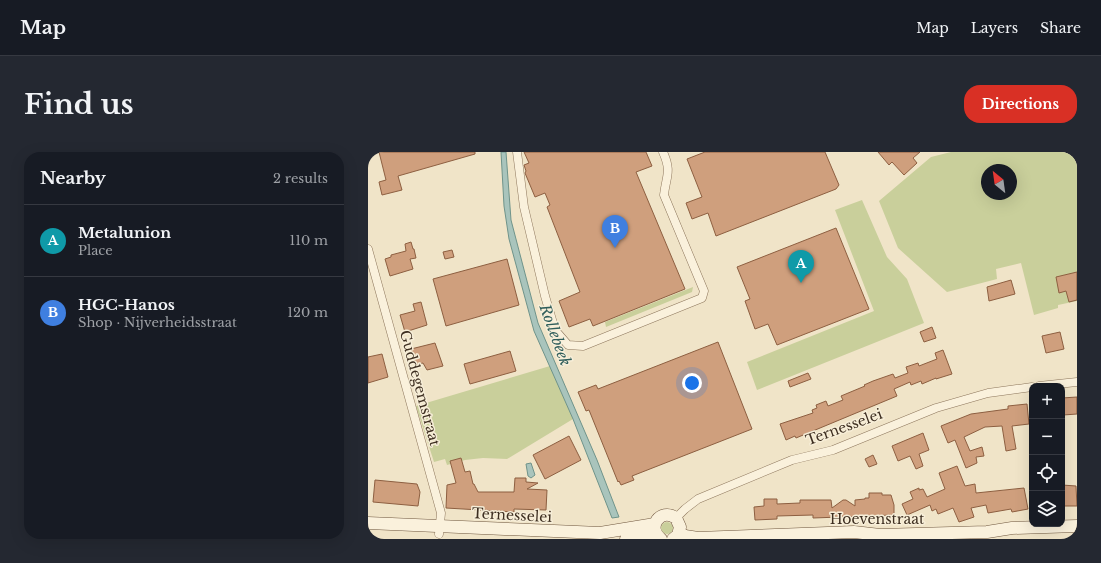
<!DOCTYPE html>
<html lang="en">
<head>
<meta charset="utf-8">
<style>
	:root { --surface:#171b24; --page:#242831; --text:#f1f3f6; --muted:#9ea1a6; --line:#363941; --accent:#d93025 }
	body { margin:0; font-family:"Libre Baskerville",serif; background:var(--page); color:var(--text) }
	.controls { position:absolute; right:12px; bottom:12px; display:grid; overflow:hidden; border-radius:8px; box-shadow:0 4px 16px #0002 }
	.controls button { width:36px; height:36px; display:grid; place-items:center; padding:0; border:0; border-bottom:1px solid var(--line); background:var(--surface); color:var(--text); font:20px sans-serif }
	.compass { position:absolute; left:613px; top:12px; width:36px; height:36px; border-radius:50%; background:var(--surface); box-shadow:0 4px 16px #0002; rotate:331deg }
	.you { position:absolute; left:324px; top:231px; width:14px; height:14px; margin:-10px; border:3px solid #fff; border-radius:50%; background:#1a73e8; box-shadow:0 0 0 6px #1a73e833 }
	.badge { display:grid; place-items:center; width:26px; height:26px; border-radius:50%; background:var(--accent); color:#fff; font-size:13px; font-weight:700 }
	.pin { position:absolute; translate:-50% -33px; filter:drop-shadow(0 1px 2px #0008) }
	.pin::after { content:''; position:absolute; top:21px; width:14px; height:12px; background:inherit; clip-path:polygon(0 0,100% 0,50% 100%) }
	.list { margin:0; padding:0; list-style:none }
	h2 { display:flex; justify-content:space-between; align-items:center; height:52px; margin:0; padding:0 16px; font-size:17px }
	h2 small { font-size:13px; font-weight:400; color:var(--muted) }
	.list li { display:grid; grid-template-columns:26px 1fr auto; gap:12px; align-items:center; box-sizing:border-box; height:72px; padding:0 16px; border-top:1px solid var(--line) }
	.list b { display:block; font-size:15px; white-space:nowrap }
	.list p { margin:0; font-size:13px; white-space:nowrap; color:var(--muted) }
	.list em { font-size:13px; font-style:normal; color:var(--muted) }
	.icon { flex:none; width:22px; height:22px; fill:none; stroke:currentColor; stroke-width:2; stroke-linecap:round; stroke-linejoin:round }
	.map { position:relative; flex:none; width:709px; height:387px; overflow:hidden; border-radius:16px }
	header { display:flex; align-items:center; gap:24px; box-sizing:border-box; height:56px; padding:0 20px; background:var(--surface); border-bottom:1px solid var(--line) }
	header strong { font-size:19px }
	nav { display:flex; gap:22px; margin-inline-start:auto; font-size:14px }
	.intro { display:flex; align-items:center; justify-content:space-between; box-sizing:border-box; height:96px; padding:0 24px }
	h1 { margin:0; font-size:28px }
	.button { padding:10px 18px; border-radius:16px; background:var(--accent); color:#fff; font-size:14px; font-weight:700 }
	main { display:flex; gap:24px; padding:0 24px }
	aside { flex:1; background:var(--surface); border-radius:16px; box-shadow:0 4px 16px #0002 }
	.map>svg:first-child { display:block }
	.green { fill:#c9cf9b; fill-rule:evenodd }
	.water { fill:#a9c4bc; stroke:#6f938a }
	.building { fill:#cf9f7d; stroke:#8d5f41 }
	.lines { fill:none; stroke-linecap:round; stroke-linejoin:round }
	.street-casing { stroke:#8d765c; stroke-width:9 }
	.secondary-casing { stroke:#6f573f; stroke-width:13 }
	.street { stroke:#faf1dc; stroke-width:8 }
	.secondary { stroke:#faf1dc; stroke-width:12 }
	.labels { text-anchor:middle; stroke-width:3; stroke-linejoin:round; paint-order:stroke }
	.street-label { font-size:14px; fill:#3d2e20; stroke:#f7eed8 }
	.water-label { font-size:15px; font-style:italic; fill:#2f5d5a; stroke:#f7eed8 }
</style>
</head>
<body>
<header>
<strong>Map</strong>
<nav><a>Map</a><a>Layers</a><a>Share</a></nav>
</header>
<div class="intro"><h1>Find us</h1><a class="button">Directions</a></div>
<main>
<aside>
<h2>Nearby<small>2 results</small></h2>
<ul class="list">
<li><span class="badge" style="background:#0f9aa8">A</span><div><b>Metalunion</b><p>Place</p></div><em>110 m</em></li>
<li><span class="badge" style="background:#3f7fe0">B</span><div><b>HGC-Hanos</b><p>Shop · Nijverheidsstraat</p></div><em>120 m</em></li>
</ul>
</aside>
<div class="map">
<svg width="709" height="387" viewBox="0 0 709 387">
	<rect width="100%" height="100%" fill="#f0e4c8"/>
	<path class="green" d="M583,0h126v149l-19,4v3l-24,7 -13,-52 -25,6 1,10 -50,13 -49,-44 -19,-47 52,-44zM619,18h24v24h-24z
		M494,48l25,57 20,22 17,44 -167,67 -10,-28 127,-51 -39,-101z
		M325,135l-1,5 -86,35 -1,-5z
		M182,214l23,53 -66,40 -24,-1 -18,2 -18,5 -2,-6 -11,3 -18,-56z
		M293 376a6 6 0 1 1 12 0a6 6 0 1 1-12 0Z"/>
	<path class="water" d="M133,0h5l5,68 27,103 59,137 22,57 -7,1 -39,-99 -39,-88 -25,-92 -5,-33z
		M163,311l4,12 -4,3 -3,-2 -2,-12z"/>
	<path class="building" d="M11,0h96v2l-77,22 4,14 -20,5 -3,-13 7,-2z
		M156,0h122l6,14 -16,6 49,117 -92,37 -3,-7 -21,8 -10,-26 21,-9 -33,-85 3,-2 -5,-12 -10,4 -10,-24 1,-2 -2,-6 5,-2z
		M337,0h120l14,33 -3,4 -120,47 -8,-23 -16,6 -6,-16 16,-6 -15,-38z
		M510,0h42l-7,6 4,5 -13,12 -12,-13 -3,3z
		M468,76l33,81 -92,36 -9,-21 -13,5 -10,-28 5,-2 -13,-32z
		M43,90l2,7h1l2,9 -6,1 3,10 -23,7 -5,-17 6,-2v-2l15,-4 -1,-7z
		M84,98l2,7 -9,2 -2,-7z
		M139,107l12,46 -73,21 -13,-47z
		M709,120v28l-8,2 -3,-11 -7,2 -3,-16z
		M643,128l4,14 -26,7 -2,-14z
		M53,150l6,23 -22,7 -5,-17 15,-4 -2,-7z
		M564,175l4,11 -12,4 -4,-10z
		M692,180l4,17 -18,4 -4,-17z
		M350,190l34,87 -120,47 2,4 -13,5 -2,-4 -1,1 -29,-72 -3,1 -8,-19 18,-7 2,4z
		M67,191l8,23 -16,4 -4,-7 -8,2 -4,-16z
		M575,198l9,24 -16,5v-1l-14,6 -1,-3 -10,4 -1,-3 -16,7 3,7 -101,42 -1,-2 -9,4 -6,-16 33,-11 -1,-3 5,-2 -1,-3 10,-4 2,5 15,-6 -2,-4 24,-10 -1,-1 9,-4 20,-7 2,4 13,-5 -2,-6 12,-4 1,3 18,-7 -2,-6z
		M142,199l6,20 -46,13 -6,-20z
		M14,202l6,23 -20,6v-26z
		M440,221l3,6 -21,8 -2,-6z
		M709,245v17l-14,1 -1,-17z
		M659,252l2,20 -17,2 4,23 -10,2 -4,-25 -17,1 -21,10 6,14 12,-4 2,9 -8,1 1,6 -11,5 -11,-28 -7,3 -7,-17 30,-12 37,-5v-3z
		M555,281l6,17 -10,4 4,12 -7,3 -6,-13 -12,5 -6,-15z
		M201,284l12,24 -36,19 -12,-24z
		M505,303l4,9 -8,3 -4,-8z
		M93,306l4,14 5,-1 3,13h1l4,8h36l1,-14h11v4l12,1 -11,6 20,1 -1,20 -32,-1v3l-68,-4 1,-23 9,-2 -6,-22z
		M589,314l8,20 10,-2 1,9 48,-5 4,21 -16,3 -1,-3 -23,4 -2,-8 -15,3 3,9 -15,5 -6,-14 -15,6 -2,-5 -4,2 -2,-6 -23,10 -5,-11 11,-5 -3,-7 9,-4v2l4,-1 4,8 18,-8 -6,-16z
		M7,328l42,4 3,8 -2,14 -45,-4z
		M694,333l14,1 1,20h-15z
		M501,341h13v2h9l3,10v10l-81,3v-3l-36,1v3l-22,1 -1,-13 10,-1v-7h13v5l23,-1v-3h31l1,8 11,-8h3l9,6v-6l10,-1v-1h4z"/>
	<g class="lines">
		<defs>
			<path id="street" d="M149,0l7,55 21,89 10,34 13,15 15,1 119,-48 2,-7 -40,-96c2,-19 8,-23 -1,-43
				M0,97l73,264 -2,21
				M671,234l38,-4
				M308,366l9,-9 13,-10 94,-39 41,-10 103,-42 52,-15 44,-6"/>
			<path id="secondary" d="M0,371l232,10 55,-9
				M311,380l6,4 13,2 156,-6 26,3 107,-3 25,-4 65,-2
				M258,387l31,-3
				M293,387c-15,-11 -1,-32 15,-21l4,9 -2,8 -5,4"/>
		</defs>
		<use href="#street" class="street-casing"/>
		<use href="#secondary" class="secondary-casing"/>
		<use href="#street" class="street"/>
		<use href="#secondary" class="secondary"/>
	</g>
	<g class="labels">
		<g class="street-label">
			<text transform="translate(52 236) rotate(75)" y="5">Guddegemstraat</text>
			<text transform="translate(476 275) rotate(-20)" y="5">Ternesselei</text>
			<text transform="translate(144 363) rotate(3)" y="5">Ternesselei</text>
			<text x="509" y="372">Hoevenstraat</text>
		</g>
		<g class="water-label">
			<text transform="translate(187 183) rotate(70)" y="5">Rollebeek</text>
		</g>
	</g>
</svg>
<div class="controls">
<button>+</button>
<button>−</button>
<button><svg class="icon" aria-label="locate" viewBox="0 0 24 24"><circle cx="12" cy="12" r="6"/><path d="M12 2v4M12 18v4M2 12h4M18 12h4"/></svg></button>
<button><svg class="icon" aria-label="layers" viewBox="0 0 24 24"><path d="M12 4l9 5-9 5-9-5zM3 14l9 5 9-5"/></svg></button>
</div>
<svg class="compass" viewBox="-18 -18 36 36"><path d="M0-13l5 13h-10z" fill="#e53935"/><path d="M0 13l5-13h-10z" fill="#9ea1a6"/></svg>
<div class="you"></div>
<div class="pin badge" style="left:433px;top:131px;background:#0f9aa8">A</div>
<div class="pin badge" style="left:247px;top:96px;background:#3f7fe0">B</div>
</div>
</main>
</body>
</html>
